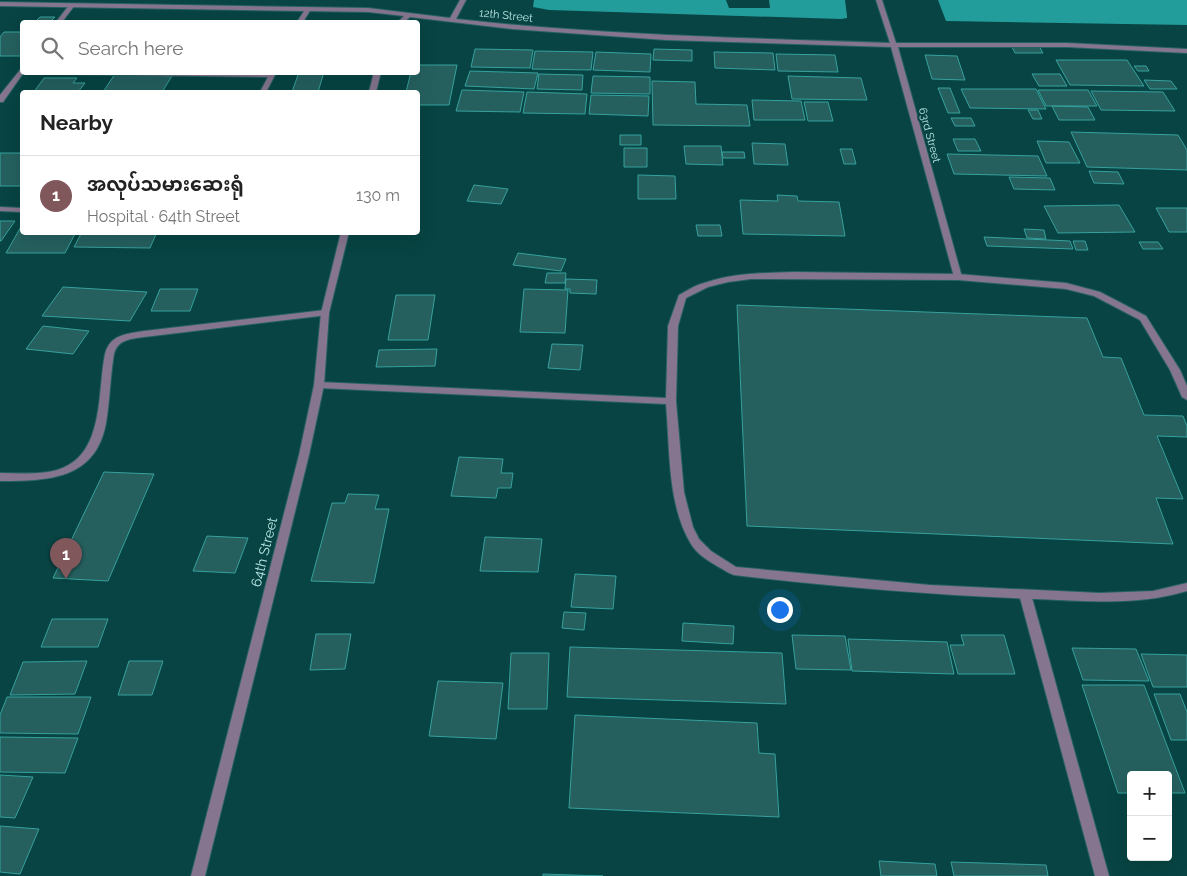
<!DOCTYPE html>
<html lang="en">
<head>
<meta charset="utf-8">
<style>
	:root { --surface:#fff; --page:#f2f2f2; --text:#222; --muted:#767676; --line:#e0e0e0; --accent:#80585c }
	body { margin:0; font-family:Raleway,"Noto Sans Myanmar",sans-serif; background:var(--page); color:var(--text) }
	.controls { position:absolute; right:15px; bottom:15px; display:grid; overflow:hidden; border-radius:5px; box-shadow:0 5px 20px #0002 }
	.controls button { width:45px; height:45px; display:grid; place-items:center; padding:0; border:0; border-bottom:1px solid var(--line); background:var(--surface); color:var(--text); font:25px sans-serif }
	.you { position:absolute; left:779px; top:609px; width:18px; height:18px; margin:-12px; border:4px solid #fff; border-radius:50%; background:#1a73e8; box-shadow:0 0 0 8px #1a73e833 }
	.badge { display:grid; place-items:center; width:32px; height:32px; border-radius:50%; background:var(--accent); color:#fff; font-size:16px; font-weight:700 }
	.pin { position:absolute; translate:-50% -41px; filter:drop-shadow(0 1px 2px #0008) }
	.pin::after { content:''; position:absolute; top:26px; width:18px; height:15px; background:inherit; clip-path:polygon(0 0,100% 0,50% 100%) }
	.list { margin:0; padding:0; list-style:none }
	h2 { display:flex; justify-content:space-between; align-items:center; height:65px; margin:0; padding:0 20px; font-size:21px }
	h2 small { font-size:16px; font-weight:400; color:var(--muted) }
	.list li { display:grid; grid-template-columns:32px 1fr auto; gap:15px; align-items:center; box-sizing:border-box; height:80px; padding:0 20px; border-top:1px solid var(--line) }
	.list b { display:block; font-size:19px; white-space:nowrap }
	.list p { margin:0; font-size:16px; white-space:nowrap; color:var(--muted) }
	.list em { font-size:16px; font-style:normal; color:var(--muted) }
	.icon { flex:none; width:28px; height:28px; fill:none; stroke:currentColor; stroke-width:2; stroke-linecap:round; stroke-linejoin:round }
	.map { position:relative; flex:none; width:1187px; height:876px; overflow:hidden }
	.search { position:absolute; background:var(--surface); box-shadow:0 5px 20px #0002; left:20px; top:20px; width:400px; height:55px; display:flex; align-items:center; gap:12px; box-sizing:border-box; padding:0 18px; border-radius:5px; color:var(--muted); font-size:19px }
	.panel { position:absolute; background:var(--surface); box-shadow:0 5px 20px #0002; left:20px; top:90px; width:400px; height:145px; border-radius:5px }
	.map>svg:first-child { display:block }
	.water { fill:#239d9b }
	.building { fill:#25605f; stroke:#36a19e }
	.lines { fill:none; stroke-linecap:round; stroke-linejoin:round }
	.lane-casing { stroke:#276160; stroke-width:2 }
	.street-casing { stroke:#276160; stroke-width:2 }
	.lane { fill:#85758e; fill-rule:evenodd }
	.street { fill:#85758e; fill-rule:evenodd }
	.labels { text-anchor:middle; stroke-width:4.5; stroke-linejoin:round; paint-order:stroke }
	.far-street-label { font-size:11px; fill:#b9e7e5; stroke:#074443 }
	.street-label { font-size:14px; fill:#b9e7e5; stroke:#074443 }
</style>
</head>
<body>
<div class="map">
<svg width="1187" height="876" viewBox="0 0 1187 876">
	<rect width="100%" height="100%" fill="#074443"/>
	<path class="water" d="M534,0h192l3,8h41l-1,-8h76l2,16v2l-6,1 -292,-9 -16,-3z
		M938,0h249v25l-241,-4z"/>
	<path class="building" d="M40,17h15l-5,5h-15z
		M4,32h18v24h-22v-19z
		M1011,45l28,1 4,7h-28z
		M475,49l58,1 -3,18 -59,-1z
		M654,49l38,1v11l-39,-1z
		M535,51l58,1 -2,18 -59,-1z
		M596,52l55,2 -1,18 -57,-2z
		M714,52l59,1 2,17 -60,-2z
		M776,54l59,1 3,17 -60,-1z
		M925,55l32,1 8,24 -33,-1z
		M1056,60h71l17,26 -74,-1z
		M418,65h39l-8,40h-31v-13h-12l5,-20h7z
		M1134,66h12l3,5h-11z
		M470,71l68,2 -4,16 -69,-3z
		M299,72h25l-6,20h-26z
		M115,74l57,2 -10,16h-59z
		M539,74l44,1 -1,15 -45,-1z
		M1032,74h28l7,12h-28z
		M593,76l57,1v17l-59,-1z
		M788,76l73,2 6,22 -75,-1z
		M44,78h33l-4,5h12l-7,9h-44z
		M1144,80l27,1 6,8h-27z
		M652,81l43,1 1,22 51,1 3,21 -97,-1z
		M938,88h12l10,25h-12z
		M961,89h75l10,20 -76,-1z
		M462,90l62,2 -4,20 -64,-1z
		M1038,90h50l9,16h-51z
		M1091,91l72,1 12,19 -74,-1z
		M527,92l60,2 -2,20 -62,-1z
		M591,95l58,1 -1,20 -59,-2z
		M752,100l49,1 4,19h-51z
		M804,102h24l5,19h-25z
		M1052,106l36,1 7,13h-36z
		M1028,110h10l4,9h-9z
		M951,118h20l4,8h-20z
		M1071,132l107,3 9,15v20l-100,-3z
		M620,135h21v10h-21z
		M953,139h22l6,12h-23z
		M1037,141l32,1 11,21h-34z
		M752,143l33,1 3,21 -34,-1z
		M684,146h37l2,19 -37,-1z
		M624,148h23v19h-23z
		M840,149h12l4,15h-12z
		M722,152h22l1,6h-22z
		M0,153h22v33h-22z
		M947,154l91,2 9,20 -93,-2z
		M1089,171l29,1 6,12 -30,-1z
		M638,175l37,1 1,23h-38z
		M1009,177l41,1 5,12 -41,-1z
		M474,185l34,4 -7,15 -34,-3z
		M777,195l20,1 1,5 41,1 6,34 -102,-2 -3,-34 38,1z
		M1119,205l16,27 -77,1 -14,-27z
		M1156,208h31v24h-18z
		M0,221h15l-14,20h-1z
		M22,225v7h54l-11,21h-59z
		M696,225h24l2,11h-24z
		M1024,229l20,1 2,9 -19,-1z
		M82,232h75l-7,16 -76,-1z
		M984,237l86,4 3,8 -86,-3z
		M1073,241h12l3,9h-12z
		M1139,242h19l5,7h-20z
		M518,253l48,6 -5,12 -48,-6z
		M547,273h19l-1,10h-20z
		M566,279l31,1 -1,14 -26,-1v-4h-5z
		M63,287l84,5 -17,29 -88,-5z
		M160,289h38l-8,22h-39z
		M524,289l44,1 -3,43 -45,-1z
		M396,295h39l-7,45h-40z
		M737,305l350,13 16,39 18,1 23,57 39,1 4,10v11l-30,-1 26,63 -27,-1 17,46 -426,-18z
		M43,326l46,5 -16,23 -47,-5z
		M552,344l31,1 -3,25 -32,-2z
		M437,349l-2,17 -59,1 3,-17z
		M459,457l44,2 -2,14h12l-2,15h-13l-2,10 -45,-2z
		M104,472l50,2 -46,107 -55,-3z
		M348,494l31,1 -4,14h14l-15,74 -63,-2 21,-78h13z
		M207,536l41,2 -13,35 -42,-2z
		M485,537l57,2 -4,33 -58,-1z
		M575,574l41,2 -3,33 -42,-2z
		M564,612l22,1 -2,17 -22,-2z
		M52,619h56l-10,28h-57z
		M683,623l51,3 -1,18 -51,-3z
		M316,634h35l-6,35 -35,1z
		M792,635l53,1 6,34 -55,-1z
		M961,635h43l11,39h-57l-8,-29h14z
		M848,639l99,3 7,32 -102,-3z
		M570,647l212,6 4,51 -219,-7z
		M1072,648l64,1 13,32 -66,-1z
		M511,653h38l-2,56h-39z
		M1141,654l46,1v32h-34z
		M87,661l-12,33 -65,1 13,-33z
		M129,661h34l-11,34h-34z
		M438,681l65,2 -7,56 -67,-3z
		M1082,685h62l41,108h-17v-18h-37v18h-13z
		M1154,694h26l7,18v28h-16z
		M7,697h84l-13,37 -78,-1v-18z
		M575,715l182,8 2,30 16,1 4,63 -210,-9z
		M0,737l78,1 -13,35 -65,-1z
		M0,775l33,2 -18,41 -15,-1z
		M0,826l39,3 -19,45 -20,-2z
		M879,861l56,3 2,12h-56z
		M951,862l95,3 2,11h-94z
		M543,874l60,2h-60z"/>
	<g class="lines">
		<defs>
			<path id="lane" d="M70,4l5,1 -13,17h-6z
				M306,8l5,1 -8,13h-6z
				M22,69v3h2l-21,30h-3v-7l20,-25z
				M49,72l223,1 3,2 -9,17h-6l8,-15 -216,-3z
				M0,207l22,1v4l-22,-1z
				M794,272l164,2 108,9 34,9 46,24 34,54 7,16v14l-5,-3 -12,-27 -30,-50 -46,-24 -28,-7 -108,-9 -207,-1 -23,3 -20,5 -22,11 -8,28 -2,75 8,91 9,35 6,12 12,12 25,16 194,18 170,8 53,-2 34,-8v8c-49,15 -100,10 -151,8 -101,-4 -201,-12 -302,-24 -6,-2 -11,-6 -17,-9 -10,-6 -20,-12 -26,-22 -24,-39 -21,-96 -25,-140l-347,-16 -5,-3 5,-3 347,16 2,-72 11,-31c8,-4 16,-10 25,-12 29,-10 59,-10 90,-11z
				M325,310l4,3 -1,2 -184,22c-13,2 -26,2 -30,17 -4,23 -4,46 -8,69 -10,57 -59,58 -106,58v-8c19,0 39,2 57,-3 48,-14 40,-77 48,-116 5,-20 22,-20 39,-23z"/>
			<path id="street" d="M460,0h6l-10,19c144,16 289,19 434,24l-14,-43h6l14,43h171l120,6v4l-120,-6h-169l64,230 -4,3 -4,-3 -63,-230 -225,-7 -154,-11 -102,-12 -6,5h-6l6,-6 -36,-4 -368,-6v-4l368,6 82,10z
				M374,72h7l-5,20h-7z
				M341,232h8l-20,81 -5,72 -15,70 -104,421h-14l108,-421 15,-70 7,-72z
				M1025,590l4,1 2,3 78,282h-14l-76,-282 2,-3z"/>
		</defs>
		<use href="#lane" class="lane-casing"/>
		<use href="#street" class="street-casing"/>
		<use href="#lane" class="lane"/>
		<use href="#street" class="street"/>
	</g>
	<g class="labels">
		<g class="far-street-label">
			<text transform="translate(506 15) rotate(6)" y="4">12th Street</text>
			<text transform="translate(930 135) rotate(75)" y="4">63rd Street</text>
		</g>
		<g class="street-label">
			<text transform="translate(264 552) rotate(-76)" y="5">64th Street</text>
		</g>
	</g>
</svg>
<div class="controls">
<button>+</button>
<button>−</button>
</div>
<div class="you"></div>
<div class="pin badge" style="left:66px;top:579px">1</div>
<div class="search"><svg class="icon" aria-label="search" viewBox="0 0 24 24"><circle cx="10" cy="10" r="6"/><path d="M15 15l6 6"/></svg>Search here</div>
<section class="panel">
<h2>Nearby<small></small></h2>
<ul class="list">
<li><span class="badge">1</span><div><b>အလုပ်သမားဆေးရုံ</b><p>Hospital · 64th Street</p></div><em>130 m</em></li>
</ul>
</section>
</div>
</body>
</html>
